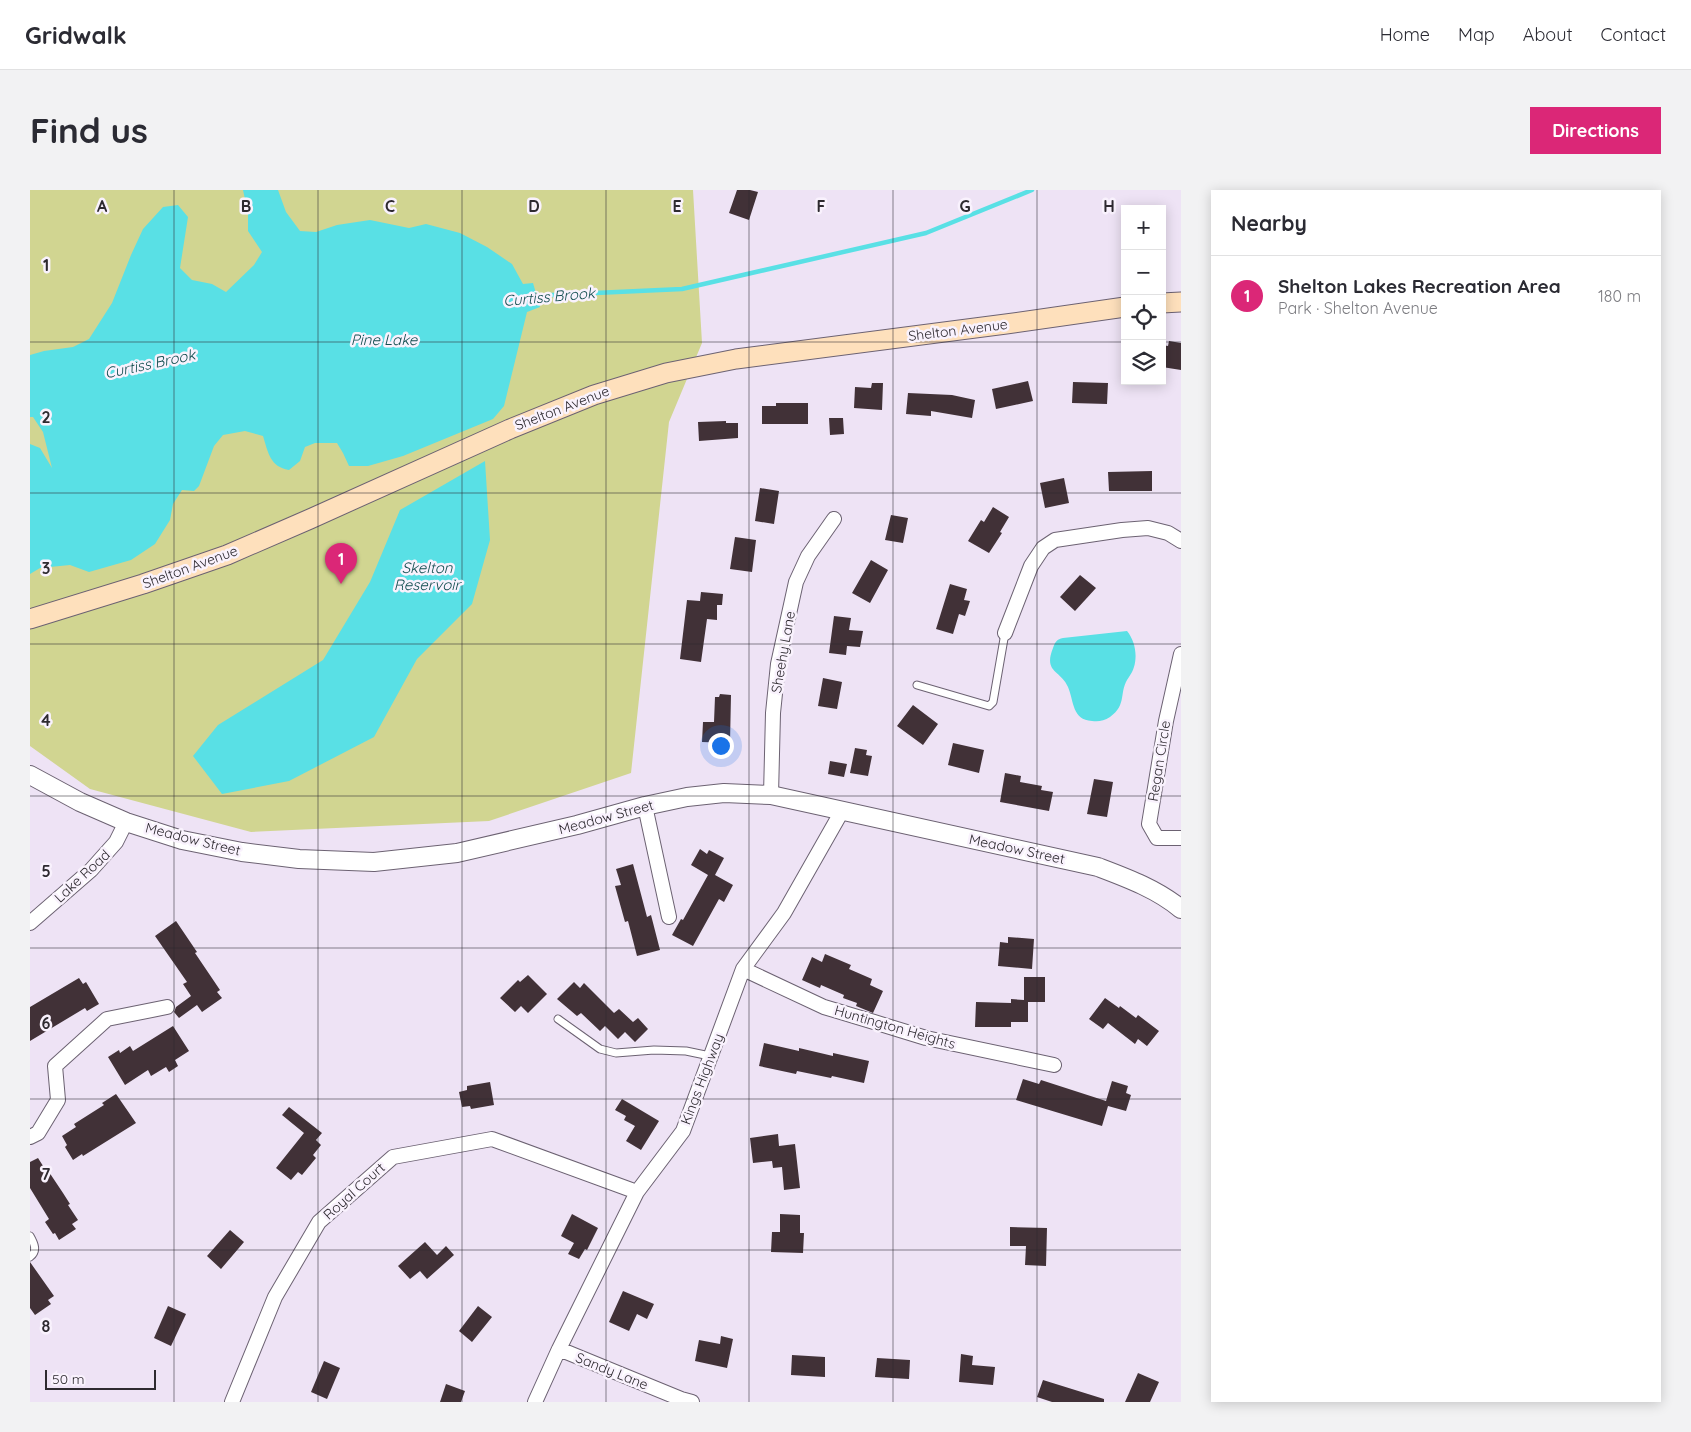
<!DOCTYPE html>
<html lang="en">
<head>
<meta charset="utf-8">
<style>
	:root { --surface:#fff; --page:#f2f2f3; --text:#2b2b33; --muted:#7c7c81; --line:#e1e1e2; --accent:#db2777 }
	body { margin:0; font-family:Quicksand,sans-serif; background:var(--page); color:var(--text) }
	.controls { position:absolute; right:15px; top:15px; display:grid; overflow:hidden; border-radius:0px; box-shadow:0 2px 12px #0003 }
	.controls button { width:45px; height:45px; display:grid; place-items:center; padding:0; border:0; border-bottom:1px solid var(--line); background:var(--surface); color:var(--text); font:25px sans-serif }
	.scale { position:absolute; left:15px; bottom:12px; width:111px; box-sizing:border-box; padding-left:5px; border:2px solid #2e2a30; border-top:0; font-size:14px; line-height:18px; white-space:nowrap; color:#2e2a30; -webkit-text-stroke:4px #f9f2fd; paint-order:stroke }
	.you { position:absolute; left:690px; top:555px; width:18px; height:18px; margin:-12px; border:4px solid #fff; border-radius:50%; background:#1a73e8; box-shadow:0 0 0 8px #1a73e833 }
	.badge { display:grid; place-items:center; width:32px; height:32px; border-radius:50%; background:var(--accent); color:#fff; font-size:16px; font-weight:700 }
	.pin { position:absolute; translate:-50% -41px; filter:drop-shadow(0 1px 2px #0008) }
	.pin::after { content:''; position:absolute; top:26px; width:18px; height:15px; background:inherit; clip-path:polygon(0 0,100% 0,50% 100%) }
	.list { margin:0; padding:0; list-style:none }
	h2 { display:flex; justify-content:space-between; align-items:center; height:65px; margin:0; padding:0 20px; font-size:21px }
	h2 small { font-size:16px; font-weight:400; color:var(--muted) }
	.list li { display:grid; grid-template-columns:32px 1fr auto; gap:15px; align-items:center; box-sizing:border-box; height:80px; padding:0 20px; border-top:1px solid var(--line) }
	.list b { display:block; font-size:19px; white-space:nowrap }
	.list p { margin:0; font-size:16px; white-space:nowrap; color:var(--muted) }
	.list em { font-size:16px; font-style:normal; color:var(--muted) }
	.icon { flex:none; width:28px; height:28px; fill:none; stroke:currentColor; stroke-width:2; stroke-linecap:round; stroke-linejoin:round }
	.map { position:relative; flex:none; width:1151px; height:1212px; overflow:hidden; border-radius:0px }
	header { display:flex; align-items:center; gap:30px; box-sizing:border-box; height:70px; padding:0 25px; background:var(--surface); border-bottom:1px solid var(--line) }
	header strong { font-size:24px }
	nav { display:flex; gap:28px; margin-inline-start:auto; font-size:18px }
	.intro { display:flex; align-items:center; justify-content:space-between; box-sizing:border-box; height:120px; padding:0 30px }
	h1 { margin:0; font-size:35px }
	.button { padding:12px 22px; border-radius:0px; background:var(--accent); color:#fff; font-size:18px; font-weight:700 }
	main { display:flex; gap:30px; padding:0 30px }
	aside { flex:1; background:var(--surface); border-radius:0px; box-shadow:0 2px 12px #0003 }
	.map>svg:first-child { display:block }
	.green { fill:#d1d591 }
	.water { fill:#59e0e5 }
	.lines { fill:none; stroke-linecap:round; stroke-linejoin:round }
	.stream { stroke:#59e0e5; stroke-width:4.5 }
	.building { fill:#413137 }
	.service-casing { stroke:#6c6272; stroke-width:9 }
	.minor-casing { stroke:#6c6272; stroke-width:16 }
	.tertiary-casing { stroke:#6c6272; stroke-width:20 }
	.secondary-casing { stroke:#6c6272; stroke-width:21 }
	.service { stroke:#fff; stroke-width:7 }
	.minor { stroke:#fff; stroke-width:14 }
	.tertiary { stroke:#fff; stroke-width:18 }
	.secondary { stroke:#fee0bc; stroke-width:19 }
	.grid { fill:none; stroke:#2e2a30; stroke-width:1; stroke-opacity:0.55 }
	.labels { text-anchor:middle; stroke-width:5; stroke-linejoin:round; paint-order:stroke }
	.street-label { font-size:14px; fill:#2e2a30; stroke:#f9f2fd }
	.water-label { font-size:15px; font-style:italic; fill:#134e50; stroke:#f9f2fd }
	.grid-label { font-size:16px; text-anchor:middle; font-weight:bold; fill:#2e2a30; stroke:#f9f2fd; stroke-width:5; stroke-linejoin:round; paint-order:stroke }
</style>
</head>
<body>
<header>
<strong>Gridwalk</strong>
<nav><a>Home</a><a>Map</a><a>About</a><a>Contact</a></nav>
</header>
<div class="intro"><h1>Find us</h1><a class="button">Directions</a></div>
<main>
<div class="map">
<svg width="1151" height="1212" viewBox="0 0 1151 1212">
	<rect width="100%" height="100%" fill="#eee3f5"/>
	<path class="green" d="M0,0h663l9,153 -33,79 -38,351 -142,48 -238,11 -161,-43 -60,-43z"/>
	<path class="water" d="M213,0h35l8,22 14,19 16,1 21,-7 33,-5 39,8 17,-4 34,9 27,14 25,17 11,20 10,-1 7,24 -13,5 -23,94 -11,13 -90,37 -35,10h-19l-6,-13 -6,-10h-22l-10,4 -5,14 -11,9c-19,-3 -21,-18 -26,-34l-18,-5 -22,4 -9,11 -15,40 -5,5 -12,-1 -9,14 -3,16 -15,24 -24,16 -42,12 -19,-7 -30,3 -10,6v-130l10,4 12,20 -9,-36 -10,-15h-3v-62l14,-4 29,-4 16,-8 23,-36 19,-48 12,-26 20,-22 15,-2 10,12 -8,51 12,12 20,4 14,8 28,-27 8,-13 -14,-21v-18z
		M455,271l5,79 -18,64 -55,55 -43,78 -85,44 -67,13 -29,-38 25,-31 105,-65 47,-78 30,-72z
		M1097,441c10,12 12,33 2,46 -11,15 -1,27 -19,40 -6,4 -12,5 -18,4 -20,-1 -18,-20 -24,-34 -7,-17 -25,-14 -15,-39 2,-6 4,-9 10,-10z"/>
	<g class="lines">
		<path class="stream" d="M500,106l152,-7 244,-56 106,-43"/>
	</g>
	<path class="building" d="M707,0h13l8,2 -9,28 -20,-7z
		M1139,151l12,2v27l-19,-3v-22l6,1z
		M998,191l5,20 -37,8 -4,-20z
		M1043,192l35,1 -1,21 -35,-1z
		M842,193h11l-1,27 -28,-2 1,-21 16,1z
		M878,203l44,2 23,5 -3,18 -41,-7v5l-25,-2z
		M746,213h32v21h-46v-18h14z
		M799,228h14l1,16 -14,1z
		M696,231v2h12v15l-39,3 -1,-19z
		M1122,281v20h-43l-1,-19z
		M1034,288l5,25 -24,5 -5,-25z
		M730,298l19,3 -5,33 -19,-3z
		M963,317l16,10 -9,15 2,1 -13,20 -21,-12 13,-21 3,2z
		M861,325l17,3 -5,25 -18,-3z
		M705,347l21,3 -4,32 -22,-3z
		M841,370l17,10 -18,33 -18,-10z
		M1050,385l16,13 -21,23 -15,-14z
		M920,394l17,5 -3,11 6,1 -5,15 -6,-2 -6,20 -17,-5z
		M671,402l22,2 -1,11h-5v15l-10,-1 -6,43 -21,-3 7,-59 13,1z
		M804,426l17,2 -2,12 14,1 -3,16 -13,-1 -1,9 -17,-2z
		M793,488l19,4 -5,27 -19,-3z
		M690,504l11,1 -1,48 -28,-1 1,-20h11l1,-25h4z
		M883,515l25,19 -15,21 -26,-19z
		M923,553l31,7 -5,23 -31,-8z
		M825,558l12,2 -1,5 6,1 -4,20 -18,-3z
		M800,571l17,3 -3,13 -16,-3z
		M975,583l16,3 -1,6 22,4 -1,4 12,2 -4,19 -49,-9z
		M1064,589l19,3 -6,35 -20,-3z
		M670,659l7,5 2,-4 15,8 -9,17 18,10 -9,17 -5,-3 -26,47 -21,-11 9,-16 2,1 25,-45 -17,-10z
		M603,674l14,53 4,-2 9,35 -23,6 -9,-35 -3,1 -10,-36 6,-1 -5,-16z
		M146,731l21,31 -2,1 25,37 -3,2 5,6 -20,14 -5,-7 -18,13 -5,-6 2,-5 15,-11 -8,-12 4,-2 -32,-46z
		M978,747l26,2 -2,30 -34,-3 2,-24 8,1z
		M795,764l26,11 -2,4 23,10 -2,6 13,6 -10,22 -17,-7 1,-3 -14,-5 1,-3 -23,-10 -1,3 -18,-8 10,-23 10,5z
		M498,785l19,19 -19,19 -7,-7 -6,6 -15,-14 18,-18 2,2z
		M994,787h21v25h-17v20h-17v5h-36l1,-25 35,1v-4l13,1z
		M49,788l4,6 3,-2 13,22 -12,7 -2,-3 -55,33v-34z
		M544,792l6,6 4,-5 30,30 5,-4 14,13 5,-4 10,11 -13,13 -10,-10 -7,7 -13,-13 -5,5 -19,-18 -4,3 -20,-17z
		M1075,808l14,10 1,-2 16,12 2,-3 21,16 -12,15 -9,-7 -3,5 -27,-21 -5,6 -14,-10z
		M143,836l16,25 -14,9 3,6 -9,6 -3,-5 -15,9 -3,-6 -23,15 -17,-28 11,-7 1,3 10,-7 3,5z
		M734,853l35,8v-3l34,8v-3l36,8 -5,22 -32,-7 -1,2 -34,-7 -1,3 -37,-8z
		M993,889l16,5 2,-4 65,21 6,-20 16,5 -2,7 5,2 -5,16 -18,-5 -6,20 -86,-26z
		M460,892l4,23 -23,4 -1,-3 -8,1 -3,-15 8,-2v-4z
		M86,904l20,29 -53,33 -1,-2 -9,6 -8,-13 2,-2 -5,-9 14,-9 -2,-3 30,-19 -2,-2z
		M592,909l37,22 -18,29 -15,-9 9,-15 -11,-6 2,-4 -11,-6z
		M259,917l33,26 -6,7 5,5 -8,10 3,3 -14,17 -4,-3 -7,8 -15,-12 28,-35 -22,-18z
		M748,944l1,12 16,-2 5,44 -16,2 -2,-23 -9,1 -1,-7 -19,2 -3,-25z
		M8,968l7,11h2l16,24 7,11 -2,1 10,15 -6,4 4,5 -17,11 -4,-7 -2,1 -8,-12 4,-3 -19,-31v-26z
		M542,1024l26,14 -11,22 -2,-1 -6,10 -11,-5 6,-11 -13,-7z
		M750,1024l20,1v18h4l-1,20 -32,-1 1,-20h8z
		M980,1037l37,1 -1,38 -21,-1 1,-19h-16z
		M200,1040l14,12 -23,27 -14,-13z
		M395,1052l12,13 9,-9 8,9 -27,24 -7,-8 -10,8 -12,-13z
		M0,1072l24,34 -6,4 3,4 -16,11 -5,-7z
		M593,1101l31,13 -7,15 -10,-5 -8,17 -20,-9z
		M138,1116l18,8 -15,32 -17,-8z
		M448,1116l14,11 -20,25 -13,-11z
		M691,1146l12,3 -6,29 -32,-7 4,-21 21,4z
		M931,1164l12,2 -1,9 23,2 -2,18 -34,-3z
		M762,1165l33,2v20l-34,-2z
		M847,1168l33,2 -1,19 -34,-2z
		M294,1171l16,7 -13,31 -16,-7z
		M1108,1183l21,9 -9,20h-25z
		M1013,1190l61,19v3h-52l-15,-5z
		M416,1194l19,7 -4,11h-21z"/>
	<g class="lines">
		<defs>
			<path id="service" d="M887,495l72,21 4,-4 12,-69
				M528,829l42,30 16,4 38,-3 32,1 24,5
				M0,1046c4,7 8,15 0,21"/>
			<path id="minor" d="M975,443l26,-67 12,-18 12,-8 67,-10 26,-2 20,5 13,8
				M1151,464l-15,67 -17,103 8,14h24
				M741,605l2,-82 5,-49 18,-82 12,-26 26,-37
				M615,616l24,111
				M0,733l61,-53 25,-28 10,-20
				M713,779l81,38 50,15 52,16 128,27
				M0,947l8,-4 20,-33 -3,-34 52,-47 60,-12
				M529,1159l122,50 11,3
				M202,1212l43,-105 44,-75 74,-65 99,-18 145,53
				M505,1212l24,-53 78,-157 46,-61 60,-162 41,-56 58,-102"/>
			<path id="tertiary" d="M0,585l50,27 46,20 56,18 60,12 57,7 75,3 83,-9 120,-28 68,-19 42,-9 37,-4 47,2 327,72c29,11 59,22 83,42"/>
			<path id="secondary" d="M1132,113l19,-1
				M0,429l113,-35 84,-29 83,-36 200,-90 84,-34 72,-22 70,-14 270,-35 119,-17"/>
		</defs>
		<use href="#service" class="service-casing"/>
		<use href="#minor" class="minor-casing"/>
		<use href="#tertiary" class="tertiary-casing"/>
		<use href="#secondary" class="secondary-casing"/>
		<use href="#service" class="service"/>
		<use href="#minor" class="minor"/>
		<use href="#tertiary" class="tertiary"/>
		<use href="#secondary" class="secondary"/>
	</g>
	<path class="grid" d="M144,0v1212M288,0v1212M432,0v1212M576,0v1212M719,0v1212M863,0v1212M1007,0v1212M0,152h1095M1132,152h19M0,303h1151M0,454h1151M0,606h1151M0,758h1151M0,909h1151M0,1060h1151"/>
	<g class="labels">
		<g class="street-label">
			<text transform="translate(928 140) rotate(-7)" y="5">Shelton Avenue</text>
			<text transform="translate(532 218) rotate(-21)" y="5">Shelton Avenue</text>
			<text transform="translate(160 377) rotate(-20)" y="5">Shelton Avenue</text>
			<text transform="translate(753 462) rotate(-80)" y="5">Sheehy Lane</text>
			<text transform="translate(1129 571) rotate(-81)" y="5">Regan Circle</text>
			<text transform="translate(576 627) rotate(-15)" y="5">Meadow Street</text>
			<text transform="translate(163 649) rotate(14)" y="5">Meadow Street</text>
			<text transform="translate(987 659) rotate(12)" y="5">Meadow Street</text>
			<text transform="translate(52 686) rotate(-43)" y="5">Lake Road</text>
			<text transform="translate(865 837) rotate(16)" y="5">Huntington Heights</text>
			<text transform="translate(672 889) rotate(-69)" y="5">Kings Highway</text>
			<text transform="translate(324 1001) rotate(-42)" y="5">Royal Court</text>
			<text transform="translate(582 1181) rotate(22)" y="5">Sandy Lane</text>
		</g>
		<g class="water-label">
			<text transform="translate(519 107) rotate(-5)" y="5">Curtiss Brook</text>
			<text x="354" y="155">Pine Lake</text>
			<text transform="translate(120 174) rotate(-12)" y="5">Curtiss Brook</text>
			<text x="397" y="383">Skelton<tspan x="397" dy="17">Reservoir</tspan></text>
		</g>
	</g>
	<g class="grid-label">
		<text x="72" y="22">A</text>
		<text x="216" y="22">B</text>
		<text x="360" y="22">C</text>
		<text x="504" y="22">D</text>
		<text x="647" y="22">E</text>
		<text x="791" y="22">F</text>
		<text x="935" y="22">G</text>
		<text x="1079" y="22">H</text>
		<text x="16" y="81">1</text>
		<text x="16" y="233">2</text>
		<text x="16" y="384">3</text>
		<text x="16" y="536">4</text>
		<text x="16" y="687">5</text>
		<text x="16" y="839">6</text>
		<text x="16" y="990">7</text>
		<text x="16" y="1142">8</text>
	</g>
</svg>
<div class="controls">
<button>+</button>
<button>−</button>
<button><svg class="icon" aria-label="locate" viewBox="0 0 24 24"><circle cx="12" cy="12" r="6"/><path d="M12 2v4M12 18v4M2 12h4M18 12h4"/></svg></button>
<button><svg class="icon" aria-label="layers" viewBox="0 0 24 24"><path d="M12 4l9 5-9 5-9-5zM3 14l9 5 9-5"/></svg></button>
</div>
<div class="scale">50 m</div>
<div class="you"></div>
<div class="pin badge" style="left:311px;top:394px">1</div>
</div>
<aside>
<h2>Nearby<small></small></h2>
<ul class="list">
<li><span class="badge">1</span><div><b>Shelton Lakes Recreation Area</b><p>Park · Shelton Avenue</p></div><em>180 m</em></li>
</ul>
</aside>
</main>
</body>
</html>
